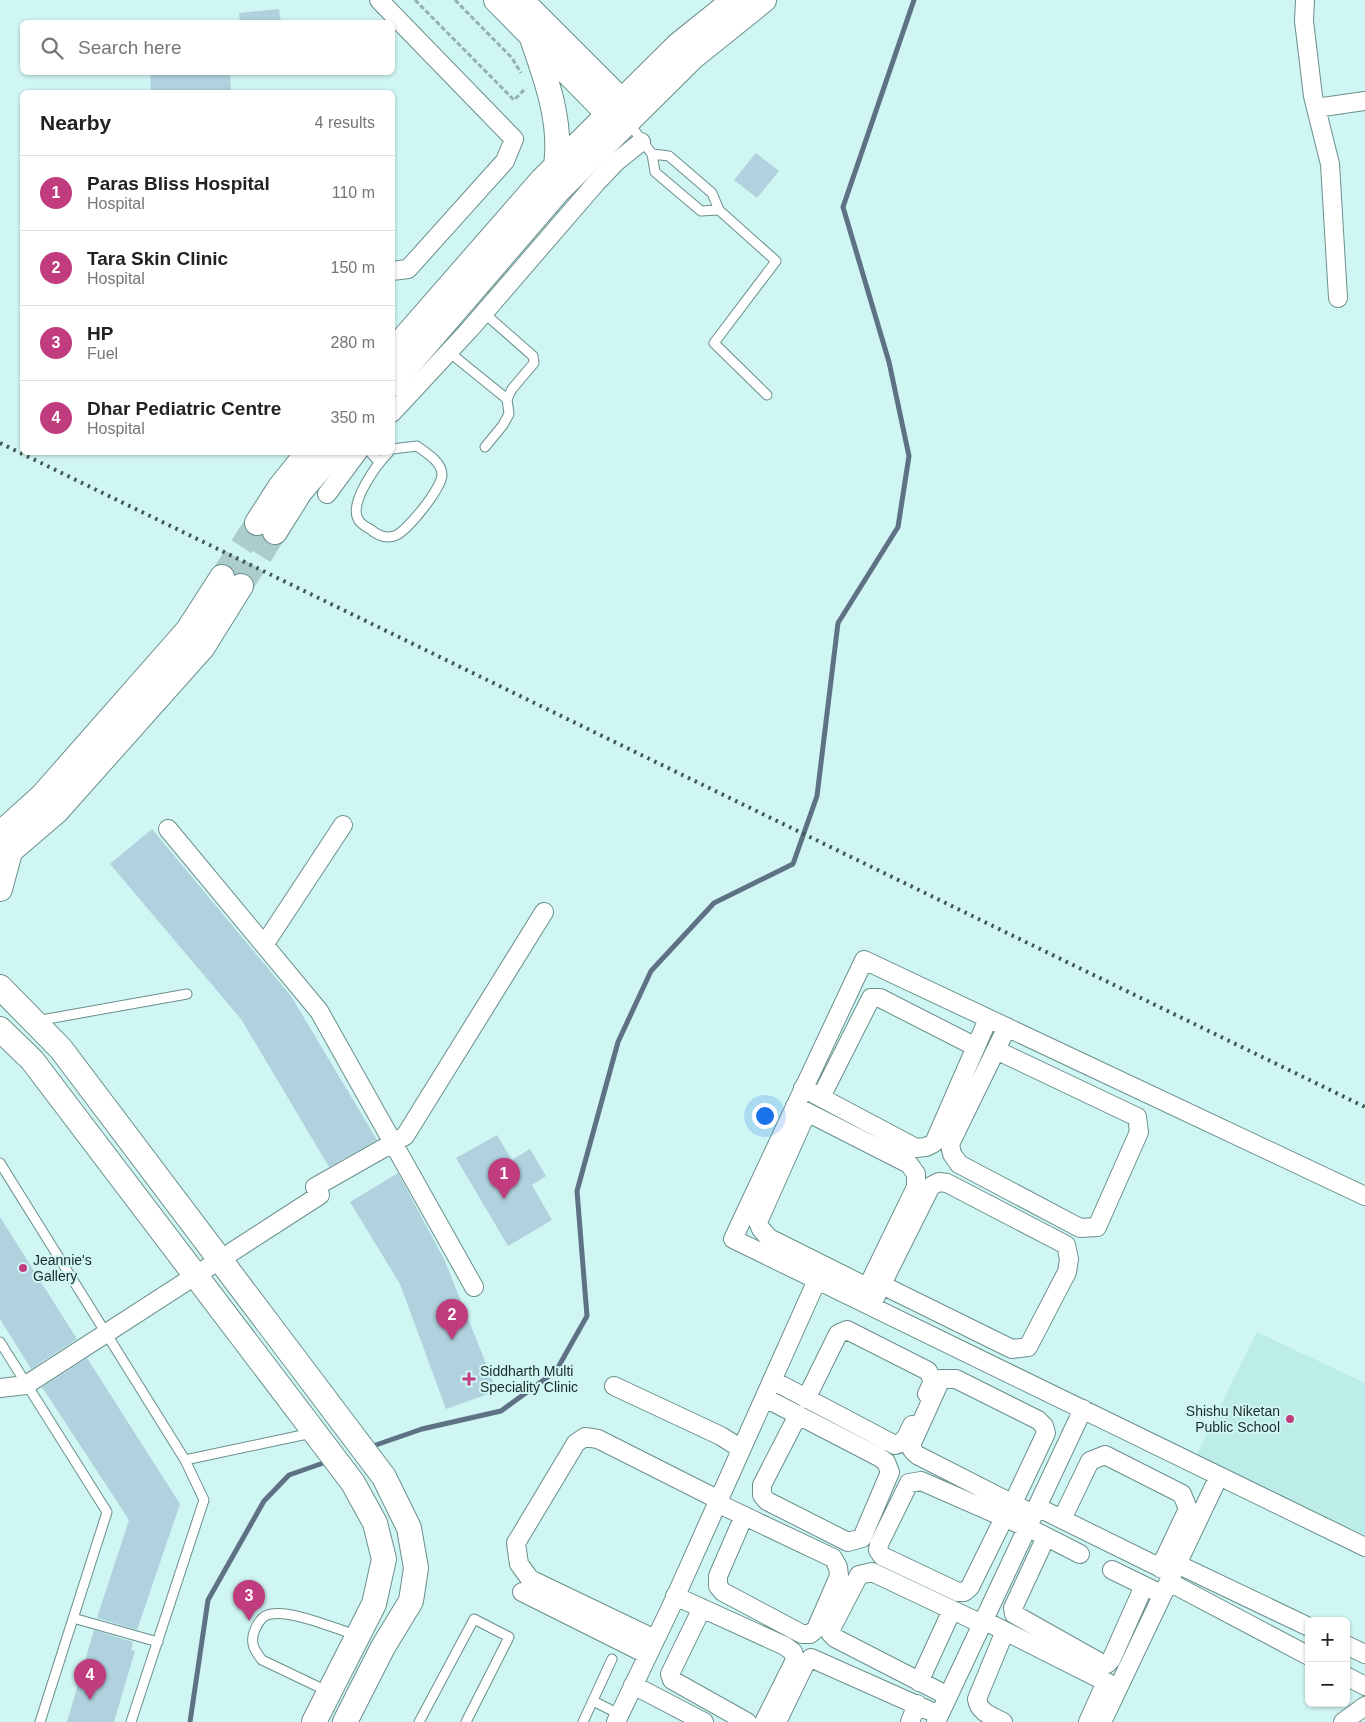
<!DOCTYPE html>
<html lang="en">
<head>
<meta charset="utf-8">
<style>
	:root { --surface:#fff; --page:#f2f2f2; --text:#222; --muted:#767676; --line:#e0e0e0; --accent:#c13c7e }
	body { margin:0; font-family:Helvetica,sans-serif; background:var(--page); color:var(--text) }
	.controls { position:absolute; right:15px; bottom:15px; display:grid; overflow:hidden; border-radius:8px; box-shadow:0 1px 4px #0004 }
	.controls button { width:45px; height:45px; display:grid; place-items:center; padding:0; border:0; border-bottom:1px solid var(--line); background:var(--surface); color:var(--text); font:25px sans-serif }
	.you { position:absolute; left:764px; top:1115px; width:18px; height:18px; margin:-12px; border:4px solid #fff; border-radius:50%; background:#1a73e8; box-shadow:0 0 0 8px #1a73e833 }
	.badge { display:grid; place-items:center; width:32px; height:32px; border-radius:50%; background:var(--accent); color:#fff; font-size:16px; font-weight:700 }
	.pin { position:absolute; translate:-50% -41px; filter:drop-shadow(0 1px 2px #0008) }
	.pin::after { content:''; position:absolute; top:26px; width:18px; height:15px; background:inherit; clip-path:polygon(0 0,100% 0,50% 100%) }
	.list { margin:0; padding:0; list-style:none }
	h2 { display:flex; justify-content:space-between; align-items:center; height:65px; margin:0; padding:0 20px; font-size:21px }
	h2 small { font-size:16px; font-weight:400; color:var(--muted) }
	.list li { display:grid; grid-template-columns:32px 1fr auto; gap:15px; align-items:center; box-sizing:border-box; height:75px; padding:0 20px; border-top:1px solid var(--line) }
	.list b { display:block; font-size:19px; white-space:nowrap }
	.list p { margin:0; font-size:16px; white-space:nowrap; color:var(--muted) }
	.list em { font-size:16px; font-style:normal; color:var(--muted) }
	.icon { flex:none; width:28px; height:28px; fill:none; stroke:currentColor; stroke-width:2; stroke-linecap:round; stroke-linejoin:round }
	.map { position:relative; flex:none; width:1365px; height:1722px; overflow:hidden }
	.search { position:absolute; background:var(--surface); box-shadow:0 1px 4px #0004; left:20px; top:20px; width:375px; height:55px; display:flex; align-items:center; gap:12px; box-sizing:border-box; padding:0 18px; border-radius:8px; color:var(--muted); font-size:19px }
	.panel { position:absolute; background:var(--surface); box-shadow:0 1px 4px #0004; left:20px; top:90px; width:375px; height:365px; border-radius:8px }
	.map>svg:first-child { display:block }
	.built { fill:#bcede9 }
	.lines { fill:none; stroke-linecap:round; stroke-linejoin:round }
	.stream { stroke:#5f7184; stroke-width:5 }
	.building { fill:#b0d2df }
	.secondary-tunnel { stroke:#abcdcb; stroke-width:24; stroke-dasharray:24 12; stroke-linecap:butt }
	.lane-casing { stroke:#6a8f8c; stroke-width:11 }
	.street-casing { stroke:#6a8f8c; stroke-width:20 }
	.secondary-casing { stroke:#6a8f8c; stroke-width:26 }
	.path { stroke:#93b2af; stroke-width:3; stroke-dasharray:5 2.5; stroke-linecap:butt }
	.lane { stroke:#fff; stroke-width:9 }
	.street { stroke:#fff; stroke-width:18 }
	.secondary { stroke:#fff; stroke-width:24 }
	.rail { stroke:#425755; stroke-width:4; stroke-dasharray:2.5 5; stroke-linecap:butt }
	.poi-dot { fill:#c13c7e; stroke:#cff6f3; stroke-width:2 }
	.labels { text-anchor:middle; stroke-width:4; stroke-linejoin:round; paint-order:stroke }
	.poi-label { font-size:14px; fill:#1c2b2a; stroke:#cff6f3; text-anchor:start }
</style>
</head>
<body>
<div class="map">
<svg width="1365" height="1722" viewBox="0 0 1365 1722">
	<rect width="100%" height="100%" fill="#cff6f3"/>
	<path class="built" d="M1257,1332l108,51v154l-169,-82z"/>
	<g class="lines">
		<path class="stream" d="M370,1447l52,-18 79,-18 55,-40 31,-55 -10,-125 41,-149 33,-71 63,-68 79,-39 24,-68 21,-173 60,-96 11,-71 -20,-94 -46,-155 71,-207
			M190,1722l18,-122 56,-99 25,-26 40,-14"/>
	</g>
	<path class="building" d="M279,9l2,13h-41l-1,-9z
		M150,72h80l1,20h-36v-2l-44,2z
		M756,153l23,18 -22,27 -23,-18z
		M152,829l139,167 86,144 -48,27 -88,-148 -131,-155z
		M497,1135l15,25 18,-11 16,27 -14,9 20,35 -44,26 -52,-88z
		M398,1173l47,88 52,130 -51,18 -46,-125 -50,-82z
		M0,1217l77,122 -46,30 -31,-50z
		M87,1358l93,146 -43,126 -40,-12 32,-98 -87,-133z
		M94,1630l39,12 -2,8 4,1 -21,71h-47z"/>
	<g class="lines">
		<path class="secondary-tunnel" d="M222,577l35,-54
			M241,586l34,-54"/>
		<defs>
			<path id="lane" d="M628,122l24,32 17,2 43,37 7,17 -18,1 -46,-39 -3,-18
				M719,210l57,51 -62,82 53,52
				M484,313l49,43 1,7 -22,26 -5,10 2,15 -6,11 -18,22
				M449,352l58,47
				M370,452l9,10
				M389,452c-12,12 -40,50 -31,67 2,4 8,8 12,10 7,6 15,10 24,7 12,-3 49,-49 48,-62 -1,-13 -16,-21 -25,-28l-25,3
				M36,1021l151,-27
				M0,1163l185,297 19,40 -73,222
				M0,1342l107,170 -67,210
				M185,1460l127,-27
				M73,1618l85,24
				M329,1692l-67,-32c-7,-9 -12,-16 -8,-28 2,-5 6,-13 11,-16 19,-10 71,13 91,19
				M593,1701l26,13
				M419,1722l55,-103 35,18 -43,85
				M583,1722l29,-63"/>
			<path id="street" d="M379,0l135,139 -9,22 -97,108 -16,2
				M1305,0l-1,21 9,75 17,68 8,134
				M1316,108l49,-7
				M392,413l78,-84 126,-146 20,-21 25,-20
				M327,494l31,-42
				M168,829l151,182 155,276
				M264,945l79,-120
				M996,1050l141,67 2,15 -42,95 -17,1 -121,-64 -7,-10 -2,-10 57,-117
				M803,1088l113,60 10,-1 8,-4 54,-124
				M821,1097l50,-99h9l96,49
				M795,1106l114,58 7,10v13l-50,103
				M807,1112l-49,110 3,7 8,9 98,49
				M315,1187l90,-51 139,-224
				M1365,1196l-501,-236 -131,279 632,308
				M871,1306l60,-120 8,-4 8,1 119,62 3,14 -2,13 -39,75 -16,2 -130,-64
				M772,1380l123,65c10,-2 13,-11 17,-20
				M614,1386l107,50 20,13
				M0,1388l26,-3 294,-190
				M765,1398l114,59 7,5 4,10 -28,66 -14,4 -81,-41 -5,-6v-10l36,-70
				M806,1399l32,-65 9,-4 81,41 5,10 -6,13
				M717,1503l116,55 5,9 1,9 -23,53 -6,5h-8l-79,-42 -5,-6v-10l26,-60
				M1013,1503l33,-70 -2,-7 -6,-6 -82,-41h-15l-29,64v7l5,5 116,59
				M1037,1507l134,66
				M1004,1518l-34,69 -6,5h-6l-76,-36 -4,-6 1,-6 30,-61 12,-2 114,50 45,23
				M1062,1519l28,-58 15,-6 77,39 6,15 -28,59
				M1046,1537l-33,71 1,6 87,49 6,1 4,-4 33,-74
				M1177,1564l132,63
				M1112,1570l43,21
				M1169,1582l140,74
				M522,1592l126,63
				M675,1596l110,50 8,6 2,8 -31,62
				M702,1608l-32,66 2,6 75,42
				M983,1620l135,68
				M655,1639l-125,-60 -11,-15 -3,-21 60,-100 9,-6 13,2 121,61
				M1346,1645l19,9
				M1346,1676l19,10
				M919,1682l33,-72
				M633,1685l71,37
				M948,1696l-113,-58 -4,-4 1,-7 27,-52 13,-3 110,52
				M616,1722l54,-113 147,-329
				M777,1722l29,-60 5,-4 128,57
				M910,1722l7,-18
				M936,1722l147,-313
				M1003,1722c-11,-6 -24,-9 -26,-23l28,-68
				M1088,1722l18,-40
				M1102,1722l117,-246
				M1343,1722l22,-16"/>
			<path id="secondary" d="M496,0l123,125
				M521,0l112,112
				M533,41c14,40 29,82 23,125
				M392,352l150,-172 136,-135 56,-45
				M392,384l166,-193 134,-133 72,-58
				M257,523l23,-36 28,-35
				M275,532l25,-40 34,-40
				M0,834l42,-38 146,-166 34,-53
				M0,860l56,-48 147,-165 38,-61
				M0,889l10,-37
				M0,987l61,62 323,428 25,51 7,40 -5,33 -28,46 -38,75
				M0,1029l32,31 290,382 31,41 22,40 9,36 -10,45 -60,118"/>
		</defs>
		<use href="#lane" class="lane-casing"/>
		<use href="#street" class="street-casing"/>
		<use href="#secondary" class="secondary-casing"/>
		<path class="path" d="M415,0l99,100 12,-12
			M455,0l57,58 9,15"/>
		<use href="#lane" class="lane"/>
		<use href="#street" class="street"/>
		<use href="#secondary" class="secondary"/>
		<path class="rail" d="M0,443l1365,664"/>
	</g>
	<g class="poi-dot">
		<circle cx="23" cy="1268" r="5"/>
		<path d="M466.5 1371.5h5v5h5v5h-5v5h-5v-5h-5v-5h5z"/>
		<circle cx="1290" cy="1419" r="5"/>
	</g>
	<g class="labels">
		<g class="poi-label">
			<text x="33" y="1265">Jeannie's<tspan x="33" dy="16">Gallery</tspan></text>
			<text x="480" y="1376">Siddharth Multi<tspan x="480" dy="16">Speciality Clinic</tspan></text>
			<text x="1280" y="1416" text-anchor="end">Shishu Niketan<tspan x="1280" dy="16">Public School</tspan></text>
		</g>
	</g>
</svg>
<div class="controls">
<button>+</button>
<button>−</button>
</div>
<div class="you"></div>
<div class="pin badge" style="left:504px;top:1199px">1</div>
<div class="pin badge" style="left:452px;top:1340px">2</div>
<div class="pin badge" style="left:249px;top:1621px">3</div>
<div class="pin badge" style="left:90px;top:1700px">4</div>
<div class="search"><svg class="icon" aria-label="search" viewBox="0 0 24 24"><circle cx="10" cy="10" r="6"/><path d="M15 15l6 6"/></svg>Search here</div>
<section class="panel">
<h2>Nearby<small>4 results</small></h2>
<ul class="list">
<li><span class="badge">1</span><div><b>Paras Bliss Hospital</b><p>Hospital</p></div><em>110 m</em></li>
<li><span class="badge">2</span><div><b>Tara Skin Clinic</b><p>Hospital</p></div><em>150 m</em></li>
<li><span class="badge">3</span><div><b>HP</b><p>Fuel</p></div><em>280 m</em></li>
<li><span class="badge">4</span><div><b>Dhar Pediatric Centre</b><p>Hospital</p></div><em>350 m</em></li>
</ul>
</section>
</div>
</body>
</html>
